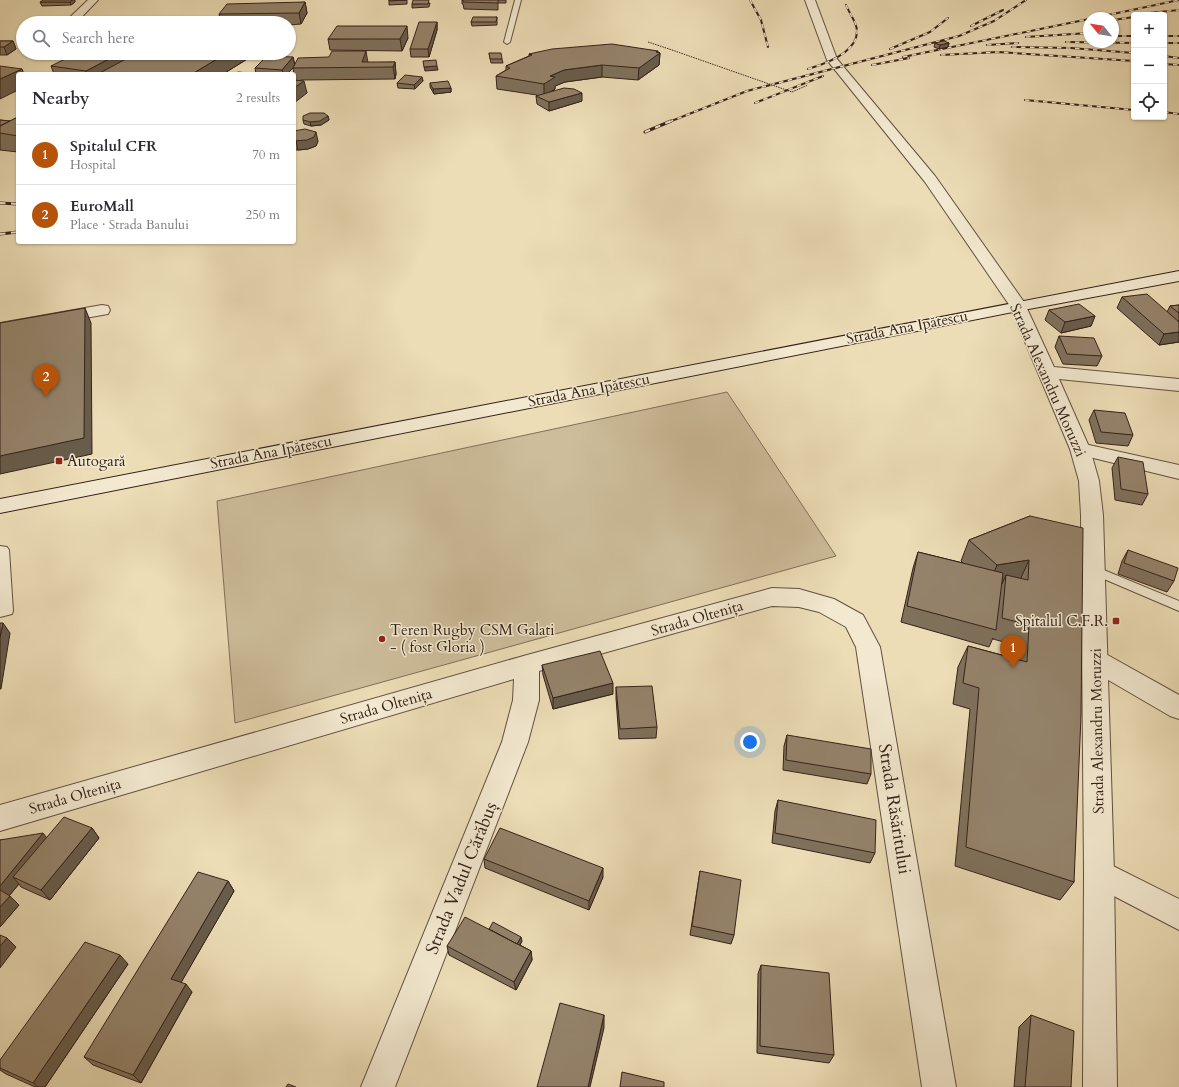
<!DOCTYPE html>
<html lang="en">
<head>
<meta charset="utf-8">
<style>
	:root { --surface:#fff; --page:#f2f2f3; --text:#2b2b33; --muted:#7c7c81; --line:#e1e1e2; --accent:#b45309 }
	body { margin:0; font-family:Cardo,serif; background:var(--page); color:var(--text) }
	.controls { position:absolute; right:12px; top:12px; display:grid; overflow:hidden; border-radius:4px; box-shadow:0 1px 3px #0004 }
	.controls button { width:36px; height:36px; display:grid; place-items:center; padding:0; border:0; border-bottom:1px solid var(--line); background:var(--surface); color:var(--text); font:20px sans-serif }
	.compass { position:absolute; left:1083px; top:12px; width:36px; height:36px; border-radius:50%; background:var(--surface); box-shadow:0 1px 3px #0004; rotate:300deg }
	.you { position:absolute; left:750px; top:742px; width:14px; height:14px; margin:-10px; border:3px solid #fff; border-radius:50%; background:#1a73e8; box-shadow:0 0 0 6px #1a73e833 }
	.badge { display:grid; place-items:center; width:26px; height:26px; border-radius:50%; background:var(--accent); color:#fff; font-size:13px; font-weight:700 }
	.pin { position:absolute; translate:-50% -33px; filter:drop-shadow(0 1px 2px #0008) }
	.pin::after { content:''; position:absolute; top:21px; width:14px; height:12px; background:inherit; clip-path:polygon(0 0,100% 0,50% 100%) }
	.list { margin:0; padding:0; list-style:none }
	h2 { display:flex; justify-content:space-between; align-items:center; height:52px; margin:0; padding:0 16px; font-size:17px }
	h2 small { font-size:13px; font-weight:400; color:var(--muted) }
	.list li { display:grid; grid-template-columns:26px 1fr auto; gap:12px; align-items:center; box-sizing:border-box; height:60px; padding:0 16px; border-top:1px solid var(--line) }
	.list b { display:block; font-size:15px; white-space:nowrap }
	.list p { margin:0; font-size:13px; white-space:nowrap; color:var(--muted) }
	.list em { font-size:13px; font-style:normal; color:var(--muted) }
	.icon { flex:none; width:22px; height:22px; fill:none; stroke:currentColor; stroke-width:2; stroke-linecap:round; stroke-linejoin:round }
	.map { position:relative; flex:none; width:1179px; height:1087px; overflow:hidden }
	.search { position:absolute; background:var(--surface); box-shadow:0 1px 3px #0004; left:16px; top:16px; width:280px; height:44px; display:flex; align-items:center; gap:10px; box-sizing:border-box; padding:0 14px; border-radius:22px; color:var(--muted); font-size:15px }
	.panel { position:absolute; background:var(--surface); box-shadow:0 1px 3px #0004; left:16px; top:72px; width:280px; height:172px; border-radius:4px }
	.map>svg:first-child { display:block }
	.green { fill:#cdbd9b; stroke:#806f5a }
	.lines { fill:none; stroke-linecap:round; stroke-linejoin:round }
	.service-casing { stroke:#625040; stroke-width:2 }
	.minor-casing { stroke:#625040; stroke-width:2 }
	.tertiary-casing { stroke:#625040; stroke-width:2 }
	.secondary-casing { stroke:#342119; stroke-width:2 }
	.path { stroke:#342119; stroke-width:1; stroke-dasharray:1.5 1; stroke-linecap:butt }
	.service { fill:#f3e9d0; fill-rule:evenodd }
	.minor { fill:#f3e9d0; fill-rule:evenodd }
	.tertiary { fill:#f3e9d0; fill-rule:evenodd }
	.secondary { fill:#f3e9d0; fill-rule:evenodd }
	.rail-far1-casing { stroke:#342119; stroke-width:2 }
	.rail-casing { stroke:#342119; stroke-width:3 }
	.rail-far1 { stroke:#f3e9d0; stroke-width:1.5; stroke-dasharray:4.5; stroke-linecap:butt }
	.rail { stroke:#f3e9d0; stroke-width:2; stroke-dasharray:5.5; stroke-linecap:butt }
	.path-bridge { stroke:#342119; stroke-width:1; stroke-dasharray:1.5 1; stroke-linecap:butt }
	.wall { fill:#7f715c; stroke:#342119 }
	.shaded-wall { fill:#685c4b; stroke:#342119 }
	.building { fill:#94836b; stroke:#342119 }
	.poi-dot { fill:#8f2418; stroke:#f3e9d0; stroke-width:1.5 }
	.labels { text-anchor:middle; stroke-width:3; stroke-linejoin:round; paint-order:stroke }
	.street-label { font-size:15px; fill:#342119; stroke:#f3e9d0 }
	.poi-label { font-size:15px; fill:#342119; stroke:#f3e9d0; text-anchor:start }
	.near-street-label { font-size:18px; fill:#342119; stroke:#f3e9d0 }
</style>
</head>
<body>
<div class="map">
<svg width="1179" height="1087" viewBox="0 0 1179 1087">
	<rect width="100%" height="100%" fill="#ecddb6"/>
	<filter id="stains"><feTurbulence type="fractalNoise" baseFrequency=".005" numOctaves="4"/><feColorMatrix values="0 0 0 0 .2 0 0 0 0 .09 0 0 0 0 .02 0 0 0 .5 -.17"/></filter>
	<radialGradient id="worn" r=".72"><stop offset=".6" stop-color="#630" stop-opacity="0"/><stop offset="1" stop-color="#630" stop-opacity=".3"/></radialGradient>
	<path class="green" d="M727,392l109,164 -601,167 -18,-222z"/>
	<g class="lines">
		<defs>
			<path id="service" d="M515,0h6l-11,42 -3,2 -3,-2z
				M0,546l7,1 2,3 4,61 -1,3 -12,3z
				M1094,566l85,35v10l-89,-38 -2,-3 2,-3z"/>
			<path id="minor" d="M88,0h10l-22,23h-9v-3z
				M102,305l6,1 2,4 -2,4 -108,19v-10z
				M1080,443l99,22v14l-106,-26 -3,-4 3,-4z
				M772,588l27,1 35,10 29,16 17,32 76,440h-34l-66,-440 -10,-20 -27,-15 -20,-5 -27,-1 -233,65v29l-11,42 -133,345h-34l141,-345 11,-42 1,-21 -514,152v-26l527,-150z
				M1095,650l9,3 75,42v24l-9,-3 -84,-49 -3,-7 3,-7z
				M1099,859l80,40v31l-90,-47 -5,-10 5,-10z"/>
			<path id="tertiary" d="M805,0h10l22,59 98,117 89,126 30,65 125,12v12l-120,-12 31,70 9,32 4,34 11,358 3,214h-34l1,-214 -3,-358 -2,-34 -9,-32 -60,-143 -85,-124 -98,-122z"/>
			<path id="secondary" d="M1179,271v10l-161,30 -1018,202v-14z"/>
		</defs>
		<use href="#service" class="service-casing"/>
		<use href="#minor" class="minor-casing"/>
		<use href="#tertiary" class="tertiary-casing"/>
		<use href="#secondary" class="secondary-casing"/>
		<path class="path" d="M648,42l24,8
			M792,92l16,-7"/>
		<use href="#service" class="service"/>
		<use href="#minor" class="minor"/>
		<use href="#tertiary" class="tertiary"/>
		<use href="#secondary" class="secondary"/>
		<defs>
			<path id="rail-far1" d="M750,0l11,20 7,27
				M1140,14l39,-4
				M1094,18l85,-18
				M1113,20l21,-3
				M971,26l32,-16
				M1113,36h21
				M1164,36h15
				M1026,37l63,-4
				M1066,42l68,1
				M1164,43h15
				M987,45l31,-2
				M1012,47l59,1 63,5
				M890,49l40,-17 18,-14
				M941,55l57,-3 136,9
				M1164,56l15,2
				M903,57l186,-38
				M1164,64l15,1
				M872,65l37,-7
				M808,69c17,-5 49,-16 49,-38 0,-9 -8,-18 -11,-26
				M1025,100l109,10
				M755,103l68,-27
				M1164,112l15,2
				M669,122l78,-31 212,-55 35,-15 32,-21"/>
			<path id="rail" d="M645,132l26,-11
				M0,203l18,1
				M0,234l18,-2"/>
		</defs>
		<use href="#rail-far1" class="rail-far1-casing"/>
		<use href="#rail" class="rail-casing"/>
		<use href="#rail-far1" class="rail-far1"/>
		<use href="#rail" class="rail"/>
		<path class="path-bridge" d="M672,50l120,42"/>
	</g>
	<path class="wall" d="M389,0h18v4l-18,1z
		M462,0h44v3h-8v7l-34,-1 -1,-5h-1z
		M40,2h35l-4,3 -29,1z
		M305,2l2,11 -6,11 -12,1v-2h-142v-1l50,-3v2l24,1 -2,-8z
		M430,3l-1,4 -17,1v-4z
		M497,17v8l-25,1 -1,-4z
		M437,22v8l-8,27h-18l-1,-8z
		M408,38l-6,13 -72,-1 -2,-11z
		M0,41h13l3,8 -9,6h-7z
		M935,43h14l-1,4 -9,2 -5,-2z
		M658,52l2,1 -1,12 -21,15 -36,-3 -37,5 -10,4v3l-2,2 29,10 -33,10 -12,-7 -1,-8 1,-1 -40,-6 -1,-13 10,-6v-4l23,-10v-2z
		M128,53l1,4 8,-4h120l-34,21h-169l-3,-8z
		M489,53l13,6 1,4h-12z
		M293,57l2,8 100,-3 1,12 -1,5 -94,1 6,13 -12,-13 -2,-12 1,-1 -7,7h-31l-1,-6z
		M422,77l1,4 -8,8 -17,-1 -1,-5z
		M430,83l21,5v4l-17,2 -4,-7z
		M328,116l1,4 -8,5 -10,1 -7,-2 -1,-4z
		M18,117v35l-18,-2v-30l10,1z
		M294,131l24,10 -2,5 -8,3 -10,1h-4z
		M1122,297l45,15 3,-6 9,-1v37l-20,3 -42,-37z
		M1049,310l46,6 -4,10 -30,7 -16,-13z
		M1059,336l43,20 -5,10 -34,-2 -8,-17z
		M1094,410l39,25 -5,11 -32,-3 -7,-23z
		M1118,457l30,37 -6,11 -27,-5 -3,-32z
		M1030,516l44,366 -14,18 -105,-34 15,-157 -17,-5 5,-37 10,-21 49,13 1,-13 -25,-7v-1l-4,9 -88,-25 12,-54 5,-16 45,11 -2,-2 8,-21z
		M1128,550l46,31 -7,11 -49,-18 4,-13z
		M542,665l71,29 -60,15 -10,-34z
		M616,687l41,40 -1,11 -37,1 -3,-41z
		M787,735l84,39 -4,10 -84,-14 1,-24z
		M778,800l97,53 -5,10 -98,-20 3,-32z
		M92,828l7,10 -49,62 -29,-13 -2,-3 -10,12 10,9 -19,22v-87l47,-2z
		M484,859l119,18 -14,33 -104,-42z
		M700,871l34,64 -3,9 -41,-9z
		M228,881l6,10 -53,91 11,10 -51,91 -48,-18 -9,-8z
		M489,929l33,12 -2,4 11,6 1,9 -16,30 -67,-35 -2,-9z
		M128,964l-83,123h-10l-29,-13 -6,-4v-10z
		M761,965l73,90 -5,8 -72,-10 1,-79z
		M1031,1015l40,72h-57l5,-60z"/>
	<path class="shaded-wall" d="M72,0h3v2l-4,3 -1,-3z
		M305,2l2,11 -6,11 -2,-11z
		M437,22v8l-8,27 -1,-8z
		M407,26l1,12 -6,13 -2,-12z
		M13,41l3,8 -9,6 -3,-8z
		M949,43l-1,4 -9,2 1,-4z
		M366,51l2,12 -6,-1z
		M658,51v3l2,-1 -1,12 -21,15 1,-12z
		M120,53h8l3,8 -24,13h-20l-1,-3z
		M227,53h30l-34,21h-31z
		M293,57l2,9 -8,8h-4l-1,-4z
		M395,62l1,12 -1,5 -2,-12z
		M602,65v12l-37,5 -10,4v3l-11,7v-12l6,-8 14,-6z
		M437,66l1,4 -13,1 -1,-4z
		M22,69l2,5h-6v16l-18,9v-20z
		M422,77l1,4 -8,8 -1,-4z
		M304,81l3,12 -13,10v-15z
		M451,88v4l-17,2 -1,-5z
		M582,93v8l-33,10v-9z
		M328,116l1,4 -8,5 -10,1 -1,-4z
		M316,132l2,9 -2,5 -8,3 -10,1 -2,-9z
		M85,308l6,15 1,131 -92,20v-18z
		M1095,316l-4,10 -30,7 4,-11z
		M1179,332v10l-20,3 5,-11z
		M1029,560l-10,22 -13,-7 -4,9 -14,3 9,-22z
		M3,623l7,10 -9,56h-1v-52z
		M613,683v11l-60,15v-11z
		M92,828l7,10 -49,62 -9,-10z
		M43,833l8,10 -38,34 6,7 -12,14 -7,-7v-5z
		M603,868v9l-14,33v-9z
		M228,881l6,10 -56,97 -7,-9z
		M10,896l9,9 -19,22v-20z
		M521,937l1,4 -6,11 -1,-5z
		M7,938l9,9 -16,21v-22z
		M531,951l1,9 -16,30 -2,-8z
		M120,955l8,9 -83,123h-7l-5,-4z
		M186,984l6,8 -51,91 -8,-8z
		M604,1015v13l-14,59h-2z"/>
	<path class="building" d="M43,0h29l-2,2h-30z
		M389,0h17l-17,1z
		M413,0h16l-1,4h-16z
		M463,0h35v3l-35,-1z
		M305,2l-6,11 -80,1 8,-10z
		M473,17h24l-1,5h-25z
		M150,19h47l-3,3h-47z
		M201,19l34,4h-41z
		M419,22h18l-9,27h-18z
		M337,26h70l-7,13h-72z
		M0,41h13l-9,6h-4z
		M944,41l5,2 -9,2 -5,-2z
		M612,44l46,7 -2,1 4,1 -21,15 -37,-3 -38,5 -14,6 5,1 -11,7 -48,-8 14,-8 -4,-2 26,-11 -3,-1 23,-5z
		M332,51h34l-4,11h33l-2,5 -100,1 5,-10 31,-1z
		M77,53h43l-34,18 -35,-5z
		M137,53h90l-35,21h-94z
		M489,53h12l1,6h-12z
		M267,56l26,1 -11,13 -27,-2z
		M436,60l1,6 -13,1 -1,-6z
		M0,66l22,3 -22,10z
		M238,72l11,1 -2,1h-12z
		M405,75l17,2 -8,8 -17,-2z
		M294,80l10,1 -10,7z
		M448,81l3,7 -18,1 -3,-6z
		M564,88l10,1 8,4 -33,9 -13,-6z
		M310,113h14l4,3 -8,5 -10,1 -7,-2v-4z
		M18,117v19l-18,-3v-7z
		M0,120l10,1 -10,5z
		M305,129l11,3 -2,5 -7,3 -13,1v-10z
		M1147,294l32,28v10l-15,2 -42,-37z
		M1079,304l16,12 -30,6 -16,-12z
		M1179,305v8l-9,-7z
		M85,308l-1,130 -84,18v-133z
		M1059,336l35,2 8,18 -35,-2z
		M1094,410l31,3 8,22 -32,-3z
		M1118,457l25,5 5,32 -27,-5z
		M1030,516l53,12 -2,188 -7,166 -108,-35 13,-159 -16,-5 5,-37 59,16 2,-37 -27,-7 4,-43 22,5 1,-20 -32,5 -28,-25z
		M1128,550l50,18 -4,13 -50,-18z
		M918,552l85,21 -7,57 -89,-24z
		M0,623h3l-3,14z
		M600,651l13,32 -60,15 -11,-33z
		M652,686l5,41 -37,2 -4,-42z
		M787,735l84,14v25l-85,-14z
		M778,800l98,20 -1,33 -100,-20z
		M64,817l28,11 -51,62 -28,-13z
		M500,828l103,40 -14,33 -105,-42z
		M43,833l-43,53v-46z
		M700,871l41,9 -7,55 -42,-9z
		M198,872l30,9 -57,98 15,5 -53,91 -49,-18z
		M0,890l10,6 -10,11z
		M465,917l66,34 -17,31 -67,-36z
		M493,922l28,15 -4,7 -28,-15z
		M0,935l7,3 -7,8z
		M85,942l35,13 -87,128 -33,-15v-8z
		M761,965l68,8 5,82 -74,-9z
		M560,1003l44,12 -16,72h-51z
		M1031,1015l43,16 -3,56h-46z
		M622,1072l42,10v5h-44z
		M288,1084l8,3h-10z"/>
	<g class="poi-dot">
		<rect x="55" y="457" width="8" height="8" rx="2"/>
		<rect x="1112" y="617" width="8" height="8" rx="2"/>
		<circle cx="382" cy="639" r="4"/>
	</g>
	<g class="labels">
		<g class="street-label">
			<text transform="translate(907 327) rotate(-11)" y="5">Strada Ana Ipătescu</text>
			<text transform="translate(1048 380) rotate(66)" y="5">Strada Alexandru Moruzzi</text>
			<text transform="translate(589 390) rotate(-11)" y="5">Strada Ana Ipătescu</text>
			<text transform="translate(271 452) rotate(-11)" y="5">Strada Ana Ipătescu</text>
			<text transform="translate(697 618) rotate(-16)" y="5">Strada Oltenița</text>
			<text transform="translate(386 706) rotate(-16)" y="5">Strada Oltenița</text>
			<text transform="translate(1097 731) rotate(-91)" y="5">Strada Alexandru Moruzzi</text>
			<text transform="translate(75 796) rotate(-16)" y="5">Strada Oltenița</text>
		</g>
		<g class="poi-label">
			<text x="67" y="466">Autogară</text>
			<text x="1108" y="626" text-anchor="end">Spitalul C.F.R.</text>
			<text x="390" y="635">Teren Rugby CSM Galati<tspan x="390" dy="17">- ( fost Gloria )</tspan></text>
		</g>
		<g class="near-street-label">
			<text transform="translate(895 809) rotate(81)" y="6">Strada Răsăritului</text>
			<text transform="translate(461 878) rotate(-68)" y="6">Strada Vadul Cărăbuș</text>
		</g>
	</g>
	<rect width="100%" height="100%" filter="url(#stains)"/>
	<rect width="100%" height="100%" fill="url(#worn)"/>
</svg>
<div class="controls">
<button>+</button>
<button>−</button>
<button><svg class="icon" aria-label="locate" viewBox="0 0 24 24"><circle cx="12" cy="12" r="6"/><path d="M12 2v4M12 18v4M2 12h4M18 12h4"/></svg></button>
</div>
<svg class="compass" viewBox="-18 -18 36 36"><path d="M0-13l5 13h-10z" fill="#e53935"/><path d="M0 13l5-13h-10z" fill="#7c7c81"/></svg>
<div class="you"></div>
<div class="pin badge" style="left:1013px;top:668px">1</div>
<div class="pin badge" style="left:46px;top:397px">2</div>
<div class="search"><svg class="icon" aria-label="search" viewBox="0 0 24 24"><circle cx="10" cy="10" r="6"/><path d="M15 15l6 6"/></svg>Search here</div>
<section class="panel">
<h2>Nearby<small>2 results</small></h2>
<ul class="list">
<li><span class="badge">1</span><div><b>Spitalul CFR</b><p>Hospital</p></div><em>70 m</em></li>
<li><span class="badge">2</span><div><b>EuroMall</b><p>Place · Strada Banului</p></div><em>250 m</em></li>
</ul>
</section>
</div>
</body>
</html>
